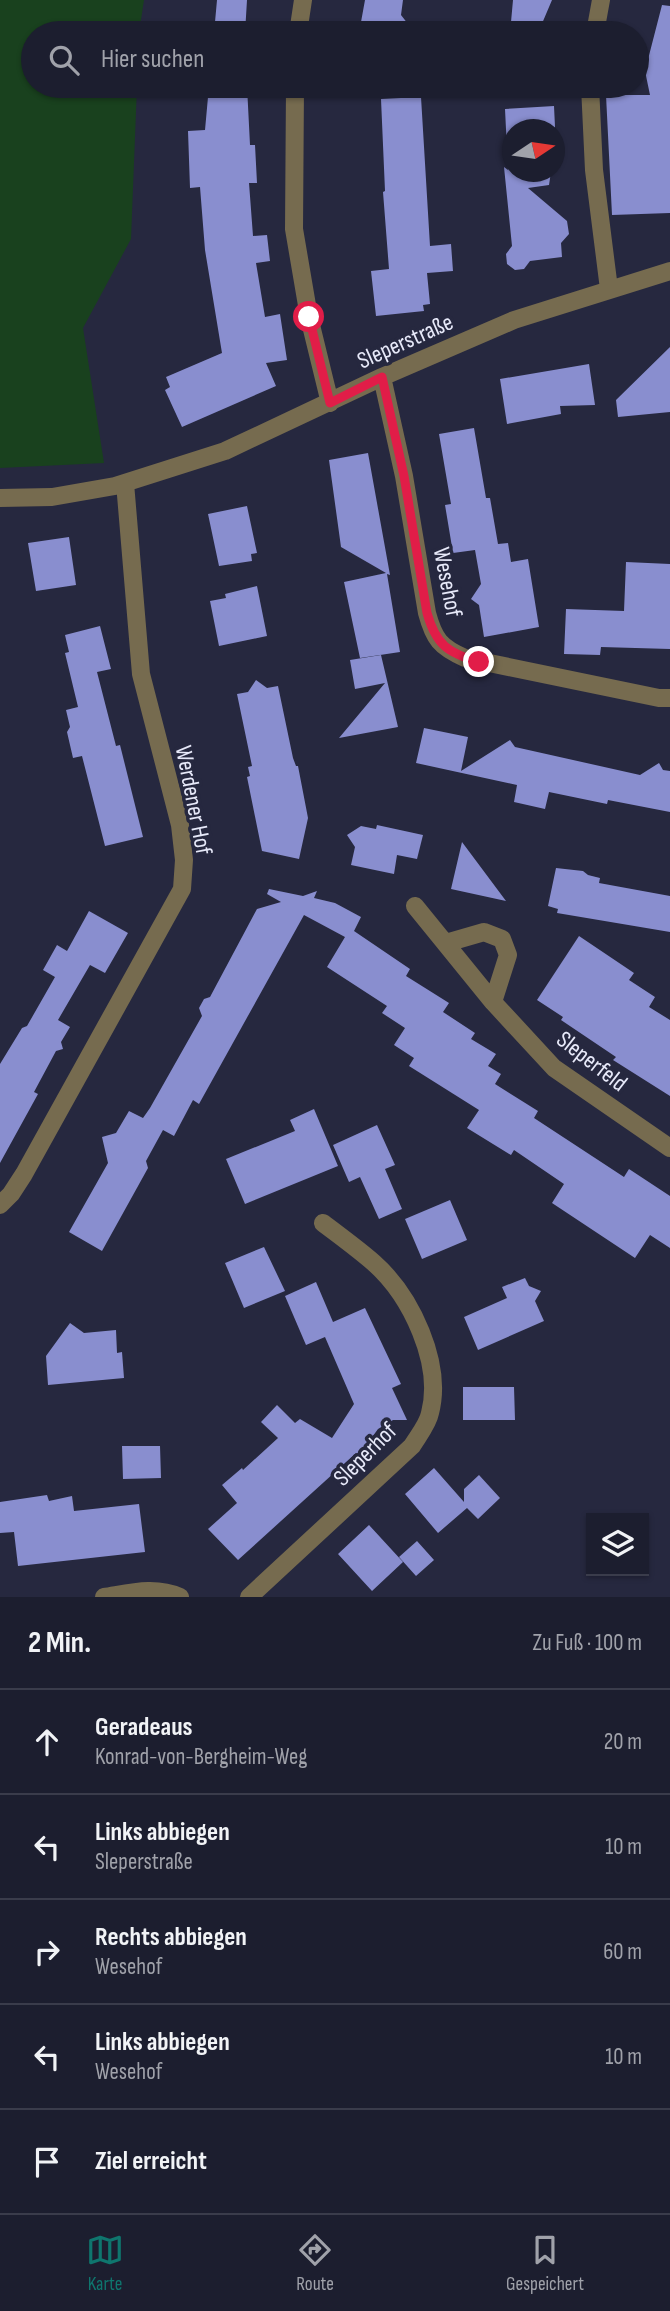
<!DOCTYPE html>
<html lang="de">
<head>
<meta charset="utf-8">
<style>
	:root { --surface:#1c1e2f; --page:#252737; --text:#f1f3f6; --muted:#a0a2aa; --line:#3a3c4b; --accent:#0f766e }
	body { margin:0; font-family:"Sofia Sans Condensed",sans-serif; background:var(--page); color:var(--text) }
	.controls { position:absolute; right:21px; bottom:21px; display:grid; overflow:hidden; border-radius:0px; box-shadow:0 2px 5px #0004 }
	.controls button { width:63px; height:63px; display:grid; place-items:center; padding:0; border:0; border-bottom:2px solid var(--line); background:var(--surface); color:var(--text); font:35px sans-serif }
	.compass { position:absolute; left:502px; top:119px; width:63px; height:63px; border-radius:50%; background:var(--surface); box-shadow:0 2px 5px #0004; rotate:77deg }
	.stop { position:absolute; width:21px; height:21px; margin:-16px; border:5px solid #e11d48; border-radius:50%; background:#fff }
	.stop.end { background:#e11d48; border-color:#fff; box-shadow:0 2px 7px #0008 }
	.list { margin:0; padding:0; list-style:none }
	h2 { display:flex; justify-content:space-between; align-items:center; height:91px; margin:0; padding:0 28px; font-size:30px }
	h2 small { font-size:23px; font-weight:400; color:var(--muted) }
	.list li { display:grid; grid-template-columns:46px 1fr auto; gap:21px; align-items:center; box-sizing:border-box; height:105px; padding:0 28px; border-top:2px solid var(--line) }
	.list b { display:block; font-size:26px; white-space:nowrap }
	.list p { margin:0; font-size:23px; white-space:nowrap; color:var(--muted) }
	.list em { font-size:23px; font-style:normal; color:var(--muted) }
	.icon { flex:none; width:38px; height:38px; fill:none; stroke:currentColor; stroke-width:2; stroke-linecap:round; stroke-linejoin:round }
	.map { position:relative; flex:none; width:670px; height:1597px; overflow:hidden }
	.search { position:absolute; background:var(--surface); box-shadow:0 2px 5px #0004; left:21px; right:21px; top:21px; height:77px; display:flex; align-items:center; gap:18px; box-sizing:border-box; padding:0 24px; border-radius:38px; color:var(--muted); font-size:26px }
	.sheet { height:616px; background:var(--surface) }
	nav { display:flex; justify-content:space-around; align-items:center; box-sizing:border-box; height:98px; border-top:2px solid var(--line); background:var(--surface); font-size:19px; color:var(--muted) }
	nav a { display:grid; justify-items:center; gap:4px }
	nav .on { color:var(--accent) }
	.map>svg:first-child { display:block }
	.green { fill:#19411e }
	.building { fill:#898ecf }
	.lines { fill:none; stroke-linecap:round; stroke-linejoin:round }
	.minor { stroke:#766b4f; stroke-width:18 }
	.route { stroke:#e11d48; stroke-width:9 }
	.labels { text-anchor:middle; stroke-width:7; stroke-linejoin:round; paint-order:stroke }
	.street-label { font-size:24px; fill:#e7e9f9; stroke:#26283f }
</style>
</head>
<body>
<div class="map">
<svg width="670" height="1597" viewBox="0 0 670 1597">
	<rect width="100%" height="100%" fill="#26283f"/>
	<path class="green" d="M0,0h144l-5,33h-106v53h104l-6,153 -48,89 21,135 -104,5z"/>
	<path class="building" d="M217,0h30l-2,33h-31z
		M365,0h38l-2,15 14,18h-56z
		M513,0h39l-14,33h-28z
		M662,5l8,1v207l-58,2 -6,-120h44l-5,-24z
		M209,86h38l3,59h5l2,38h-8l4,53 14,-1 3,26 -14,2 9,54 15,-3 7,46 -21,3 10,23 -94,41 -17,-37 5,-3 -4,-10 56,-24 -17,-103 -5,-63 -10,1 -2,-57 17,-1z
		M421,97l9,149 21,-2 2,27 -26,2 3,31 -7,1 1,6 -48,5 -5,-45 18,-2 -6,-77 2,-1 -4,-92z
		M554,106l1,21v8v-5h-42v42h38l-2,13 -21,3 39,33 2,13 -8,9 1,14 -32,4 -6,8 -9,1 -8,-6 -1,-10 6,-8 -8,-79 4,3 -3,-61z
		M670,347v65l-52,5 -2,-17z
		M589,364l6,41 -35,1 1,8 -54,10 -7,-45z
		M474,428l12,70h4l8,46 10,-1 3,19 17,-3 11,68 -55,10 -5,-32 -8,-6 10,-15 -6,-34 -22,3 -8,-48 6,-1 -12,-70z
		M368,453l22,122 -3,-1 13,78 -40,6 -16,-76 42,-9 -45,-26 -12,-87z
		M247,506l10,47 -6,1 1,7 -33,5 -11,-52z
		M69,537l7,48 -40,6 -8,-48z
		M626,562l44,2v85l-69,-2 -1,8 -36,-1 2,-45 58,2z
		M257,586l10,50 -48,10 -9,-45 16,-3 -1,-4z
		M100,626l11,43 -14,3 19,74 4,-1 23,92 -38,9 -23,-90 -9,2 -6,-26 3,-5 -4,-17 12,-3 -13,-54 4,-1 -4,-17z
		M381,655l17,72 -59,11 46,-55 -30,6 -5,-29z
		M256,680l11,8 11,-2 15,72 3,8h2l10,52 -9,41 -37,-8 -15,-74 3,-1 -2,-9 4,-1 -15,-72 11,-2z
		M424,728l44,9 -7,34 49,-31 5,7 125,28 19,-12 4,7 7,1v41l-62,-12 -1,4 -58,-12 -4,17 -31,-7 3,-17 -101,-22z
		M377,825l46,10 -6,24 -20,-4 -3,19 -43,-9 4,-18 -8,-12 14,-9 15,3z
		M462,842l44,59 -55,-12z
		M556,868l27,3 5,4 12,3 -1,5 71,13v36l-113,-19 1,-4 -10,-3z
		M269,889l34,7 14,-5 -3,7 21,5 26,14 -7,14 56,38 -4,7 43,27 -6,9 32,21 -4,6 25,15 -8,12 13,8 -6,10 43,27 -4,7 90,59 5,-8 41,27v52l-20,-13 -15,23 -83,-55 12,-19 -50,-34 -3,5 -44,-27 12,-18 -70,-44 5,-8 -20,-13 11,-17 -23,-15 5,-7 -60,-39 18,-30 -41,-22 -105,189 -6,-4 -19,36 -11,-6 -17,31 2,7 -46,83 -33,-19 39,-69 -6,-26 14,-4 13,-22 14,7 7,-10 52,-92 -3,-8 5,-9 6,-2 47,-88 24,-7 -14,-8z
		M89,911l39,22 -23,40 -15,-8 -32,55 12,7 -9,15 2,7 -7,2 -22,41 4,2 -38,69v-99l22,-36 5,-2 28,-49 -12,-7 14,-25 10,6z
		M579,936l55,37 -5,7 26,17 -6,10 21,13v76l-57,-36 3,-3 -55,-37 2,-3 -26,-17z
		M314,1109l24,57 -93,38 -19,-45 69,-28 -5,-11z
		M377,1125l18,40 -10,4 17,40 -23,10 -19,-42 -11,5 -16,-37z
		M450,1200l17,40 -45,19 -17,-40z
		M264,1247l21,44 -41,17 -19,-45z
		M525,1278l4,8 12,5 -6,10 9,20 -66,29 -14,-33 43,-19 -5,-11z
		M316,1282l17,40 32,-14 36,76 -9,4 15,32h-14l-15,9 -19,26 -3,-2 -118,107 -30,-31 29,-26 -15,-18 20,-17 1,2 35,-32 -17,-16 16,-17 18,18 5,-4 32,19 22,-34 -29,-67 -19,8 -21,-49z
		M70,1323l14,10 32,-3 1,23 5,-1 2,26 -76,7 -2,-29z
		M463,1387h51l1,33h-52z
		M122,1446h38l1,32 -38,1z
		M434,1468l30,34v-13l15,-14 21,23 -22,21 -11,-11 -29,25 -33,-39z
		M47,1495l2,6 23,-5 2,15 65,-7 6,48 -127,14 -4,-34 -14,1v-31z
		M369,1525l34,37 -31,29 -34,-37z
		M417,1541l17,19 -18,16 -17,-19z"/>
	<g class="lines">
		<path class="minor" d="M298,33l5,-33
			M595,33l6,-33
			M295,86l-1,143 15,88 21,86
			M590,86l4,84 15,119
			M382,377l22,99 23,137c7,26 13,34 38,45l194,40h11
			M0,498l52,-1 63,-11 110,-35 157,-74 132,-57 156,-49
			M415,906l78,96 61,66 116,80
			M446,943l38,-11 18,7 6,16 -15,47
			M0,1205l11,-11 13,-20 158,-285 2,-29 -4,-35 -39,-151 -16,-191
			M104,1597c26,-4 51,-11 76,0
			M249,1597l163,-151c6,-10 16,-22 18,-33 13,-50 -19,-117 -56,-150 -16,-14 -34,-27 -51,-40"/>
	</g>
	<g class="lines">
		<path class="route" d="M309,317l21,86 52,-26 22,99 23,137c9,32 21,40 52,49"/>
	</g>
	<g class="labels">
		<g class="street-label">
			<text transform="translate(405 341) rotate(-24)" y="8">Sleperstraße</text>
			<text transform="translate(448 582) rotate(79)" y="8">Wesehof</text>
			<text transform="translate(194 800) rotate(79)" y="8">Werdener Hof</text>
			<text transform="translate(592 1061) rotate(38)" y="8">Sleperfeld</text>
			<text transform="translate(365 1454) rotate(-45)" y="8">Sleperhof</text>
		</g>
	</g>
</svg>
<div class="controls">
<button><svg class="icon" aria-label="layers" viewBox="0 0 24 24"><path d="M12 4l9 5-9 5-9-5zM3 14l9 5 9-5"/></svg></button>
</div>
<svg class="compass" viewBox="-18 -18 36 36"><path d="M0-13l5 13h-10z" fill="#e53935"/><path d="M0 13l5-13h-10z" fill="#a0a2aa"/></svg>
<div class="stop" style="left:309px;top:317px"></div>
<div class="stop end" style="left:479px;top:662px"></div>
<div class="search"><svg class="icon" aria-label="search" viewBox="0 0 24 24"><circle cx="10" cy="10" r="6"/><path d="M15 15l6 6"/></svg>Hier suchen</div>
</div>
<section class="sheet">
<h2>2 Min.<small>Zu Fuß · 100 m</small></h2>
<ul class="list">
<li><svg class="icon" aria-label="ahead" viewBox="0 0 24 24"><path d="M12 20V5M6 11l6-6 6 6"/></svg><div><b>Geradeaus</b><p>Konrad-von-Bergheim-Weg</p></div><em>20 m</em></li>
<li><svg class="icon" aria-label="left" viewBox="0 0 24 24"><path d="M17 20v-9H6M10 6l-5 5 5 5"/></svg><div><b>Links abbiegen</b><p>Sleperstraße</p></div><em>10 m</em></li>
<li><svg class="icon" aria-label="right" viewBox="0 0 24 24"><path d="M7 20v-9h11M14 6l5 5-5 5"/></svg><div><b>Rechts abbiegen</b><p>Wesehof</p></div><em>60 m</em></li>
<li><svg class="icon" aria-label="left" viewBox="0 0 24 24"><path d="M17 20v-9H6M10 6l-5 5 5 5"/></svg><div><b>Links abbiegen</b><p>Wesehof</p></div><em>10 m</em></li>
<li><svg class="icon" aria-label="arrive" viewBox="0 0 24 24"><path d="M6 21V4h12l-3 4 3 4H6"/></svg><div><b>Ziel erreicht</b></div></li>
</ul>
</section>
<nav>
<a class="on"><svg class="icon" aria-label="map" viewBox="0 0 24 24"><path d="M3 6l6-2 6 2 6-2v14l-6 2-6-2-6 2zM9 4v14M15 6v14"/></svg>Karte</a>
<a><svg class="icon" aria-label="directions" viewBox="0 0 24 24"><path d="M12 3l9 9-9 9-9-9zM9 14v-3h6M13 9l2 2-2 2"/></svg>Route</a>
<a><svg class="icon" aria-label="saved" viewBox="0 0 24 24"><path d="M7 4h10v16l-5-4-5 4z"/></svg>Gespeichert</a>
</nav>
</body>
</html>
